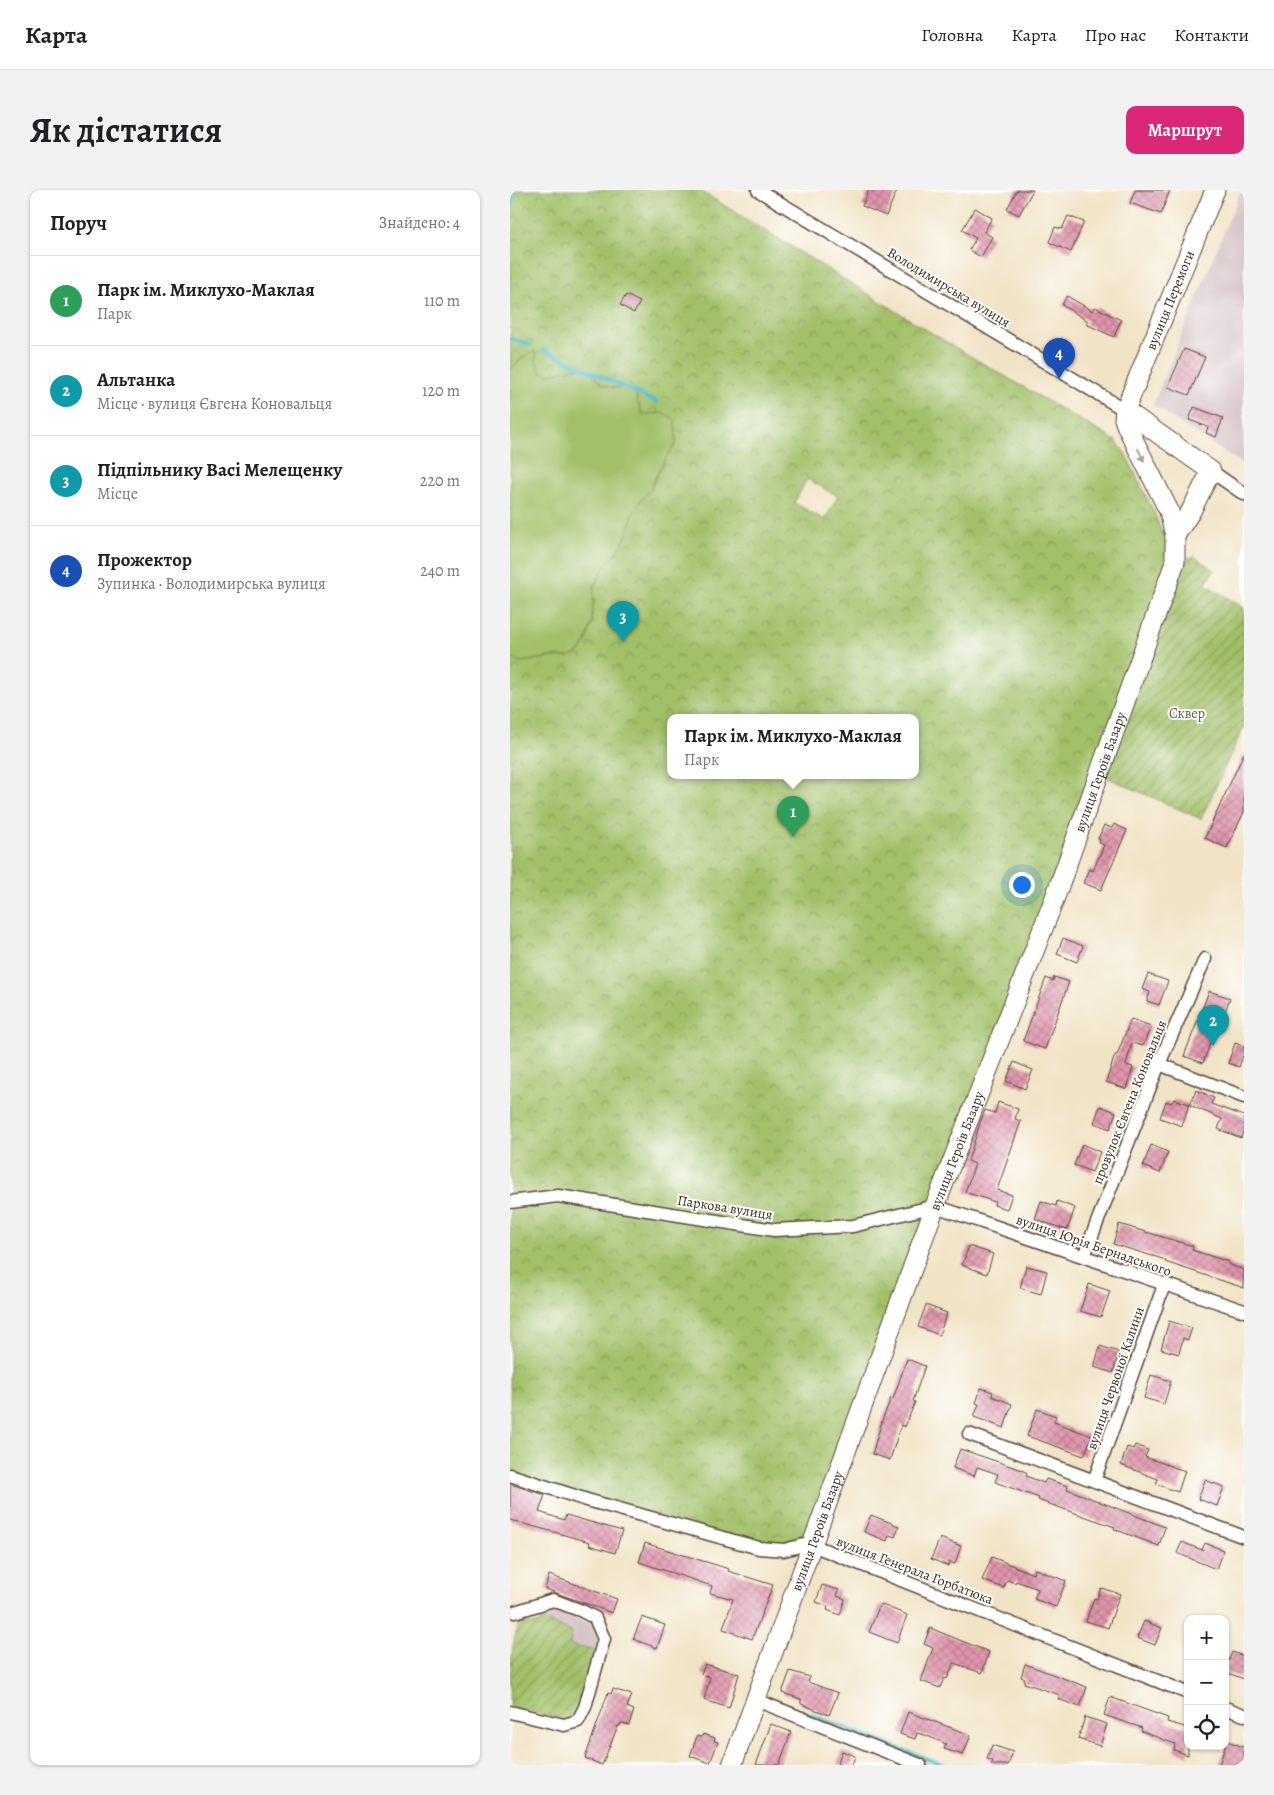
<!DOCTYPE html>
<html lang="uk">
<head>
<meta charset="utf-8">
<style>
	:root { --surface:#fff; --page:#f2f2f2; --text:#202124; --muted:#757577; --line:#e0e0e0; --accent:#db2777 }
	body { margin:0; font-family:Alegreya,serif; background:var(--page); color:var(--text) }
	.controls { position:absolute; right:15px; bottom:15px; display:grid; overflow:hidden; border-radius:10px; box-shadow:0 1px 4px #0004 }
	.controls button { width:45px; height:45px; display:grid; place-items:center; padding:0; border:0; border-bottom:1px solid var(--line); background:var(--surface); color:var(--text); font:25px sans-serif }
	.you { position:absolute; left:511px; top:694px; width:18px; height:18px; margin:-12px; border:4px solid #fff; border-radius:50%; background:#1a73e8; box-shadow:0 0 0 8px #1a73e833 }
	.badge { display:grid; place-items:center; width:32px; height:32px; border-radius:50%; background:var(--accent); color:#fff; font-size:16px; font-weight:700 }
	.pin { position:absolute; translate:-50% -41px; filter:drop-shadow(0 1px 2px #0008) }
	.pin::after { content:''; position:absolute; top:26px; width:18px; height:15px; background:inherit; clip-path:polygon(0 0,100% 0,50% 100%) }
	.popup { position:absolute; left:157px; top:524px; width:252px; height:65px; box-sizing:border-box; display:grid; place-content:center; border-radius:10px; background:var(--surface); filter:drop-shadow(0 1px 4px #0005); font-size:16px; white-space:nowrap; color:var(--muted) }
	.popup b { font-size:19px; color:var(--text) }
	.popup::after { content:''; position:absolute; left:50%; top:100%; margin-left:-10px; border:10px solid transparent; border-top-color:var(--surface) }
	.list { margin:0; padding:0; list-style:none }
	h2 { display:flex; justify-content:space-between; align-items:center; height:65px; margin:0; padding:0 20px; font-size:21px }
	h2 small { font-size:16px; font-weight:400; color:var(--muted) }
	.list li { display:grid; grid-template-columns:32px 1fr auto; gap:15px; align-items:center; box-sizing:border-box; height:90px; padding:0 20px; border-top:1px solid var(--line) }
	.list b { display:block; font-size:19px; white-space:nowrap }
	.list p { margin:0; font-size:16px; white-space:nowrap; color:var(--muted) }
	.list em { font-size:16px; font-style:normal; color:var(--muted) }
	.icon { flex:none; width:28px; height:28px; fill:none; stroke:currentColor; stroke-width:2; stroke-linecap:round; stroke-linejoin:round }
	.map { position:relative; flex:none; width:734px; height:1575px; overflow:hidden; border-radius:10px }
	header { display:flex; align-items:center; gap:30px; box-sizing:border-box; height:70px; padding:0 25px; background:var(--surface); border-bottom:1px solid var(--line) }
	header strong { font-size:24px }
	nav { display:flex; gap:28px; margin-inline-start:auto; font-size:18px }
	.intro { display:flex; align-items:center; justify-content:space-between; box-sizing:border-box; height:120px; padding:0 30px }
	h1 { margin:0; font-size:35px }
	.button { padding:12px 22px; border-radius:10px; background:var(--accent); color:#fff; font-size:18px; font-weight:700 }
	main { display:flex; gap:30px; padding:0 30px }
	aside { flex:1; background:var(--surface); border-radius:10px; box-shadow:0 1px 4px #0004 }
	.map>svg:first-child { display:block }
	.industrial { fill:#d2bec2 }
	.grass { fill:#a1c068; stroke:#6e7543 }
	.park { fill:url(#park-crowns); stroke:#6e7543; fill-rule:evenodd }
	.garden { fill:url(#garden-furrows); stroke:#6e7543 }
	.lines { fill:none; stroke-linecap:round; stroke-linejoin:round }
	.stream { stroke:#47b6bf; stroke-width:4.5 }
	.building { fill:url(#building-cross-hatch) }
	.street-casing { stroke:#564637; stroke-width:15 }
	.secondary-casing { stroke:#564637; stroke-width:21 }
	.street { stroke:#fff; stroke-width:12 }
	.secondary { stroke:#fff; stroke-width:19 }
	.oneway { fill:#a79f9a }
	.labels { text-anchor:middle; stroke-width:4; stroke-linejoin:round; paint-order:stroke }
	.street-label { font-size:14px; fill:#3b2a1e; stroke:#fff }
	.park-label { font-size:14px; fill:#5f5e38; stroke:#fff }
</style>
</head>
<body>
<header>
<strong>Карта</strong>
<nav><a>Головна</a><a>Карта</a><a>Про нас</a><a>Контакти</a></nav>
</header>
<div class="intro"><h1>Як дістатися</h1><a class="button">Маршрут</a></div>
<main>
<aside>
<h2>Поруч<small>Знайдено: 4</small></h2>
<ul class="list">
<li><span class="badge" style="background:#2e9e5b">1</span><div><b>Парк ім. Миклухо-Маклая</b><p>Парк</p></div><em>110 m</em></li>
<li><span class="badge" style="background:#0f9aa8">2</span><div><b>Альтанка</b><p>Місце · вулиця Євгена Коновальця</p></div><em>120 m</em></li>
<li><span class="badge" style="background:#0f9aa8">3</span><div><b>Підпільнику Васі Мелещенку</b><p>Місце</p></div><em>220 m</em></li>
<li><span class="badge" style="background:#1a4fb4">4</span><div><b>Прожектор</b><p>Зупинка · Володимирська вулиця</p></div><em>240 m</em></li>
</ul>
</aside>
<div class="map">
<svg width="734" height="1575" viewBox="0 0 734 1575">
	<defs>
		<pattern id="park-crowns" width="20" height="18" patternUnits="userSpaceOnUse" patternTransform="scale(1.25)"><rect width="20" height="18" fill="#a1c068"/><path d="M2 6a3 3 0 1 1 6 0M12 15a3 3 0 1 1 6 0" fill="none" stroke="#849c55"/></pattern>
		<pattern id="garden-furrows" width="10" height="10" patternUnits="userSpaceOnUse" patternTransform="scale(1.25)"><rect width="10" height="10" fill="#a1c068"/><path d="M-1 1l2-2M0 10L10 0M9 11l2-2" fill="none" stroke="#849c55"/></pattern>
		<pattern id="building-cross-hatch" width="8" height="8" patternUnits="userSpaceOnUse" patternTransform="scale(1.25)"><rect width="8" height="8" fill="#e095ae"/><path d="M0 0l8 8M0 8l8-8" fill="none" stroke="#b77a8d"/></pattern>
	</defs>
	<rect width="100%" height="100%" fill="#fff"/>
	<filter id="ink" filterUnits="userSpaceOnUse"><feTurbulence type="fractalNoise" baseFrequency=".02" numOctaves="2"/><feDisplacementMap in="SourceGraphic" scale="10" xChannelSelector="R" yChannelSelector="G"/><feConvolveMatrix kernelMatrix="1 2 1 2 8 2 1 2 1" color-interpolation-filters="sRGB"/></filter>
	<filter id="wash" filterUnits="userSpaceOnUse"><feTurbulence type="fractalNoise" baseFrequency=".0096" numOctaves="4" result="noise"/><feDisplacementMap in="SourceGraphic" scale="20" xChannelSelector="R" yChannelSelector="G"/><feGaussianBlur stdDeviation="1.12" result="paint"/><feColorMatrix in="noise" values="0 0 0 0 0 0 0 0 0 0 0 0 0 0 0 0 0 1.4 0 .05"/><feComposite in="paint" operator="in"/></filter>
	<g filter="url(#wash)">
		<rect width="100%" height="100%" fill="#f1e3c6"/>
		<path class="industrial" d="M731,0h3v275l-91,-60z
			M41,1417l23,11 19,6 5,16 -2,11 -26,-6 2,-13 -28,-12z"/>
		<path class="grass" d="M25,161l2,13 14,10 24,-6 12,1 7,7 19,12 14,-1 8,6 7,21 22,-1 12,7v23l-15,23 -11,24 -10,11 -7,13 -5,19 -6,12 -19,24 -9,18 -2,36 -6,19 -6,10 -10,5h-19l-30,5 -11,-4v-287c7,-10 14,-15 25,-20z"/>
		<path class="park" d="M0,0h189l254,156 163,95 9,12 29,59 20,51 -362,982 -28,5 -274,-75v-817l11,4 30,-5h19l10,-5 6,-10 6,-19 2,-36 9,-18 19,-24 6,-12 5,-19 7,-13 10,-11 11,-24 15,-23 -1,-23 -11,-7 -22,1 -7,-21 -8,-6c-25,2 -23,-2 -40,-18l-12,-1 -24,6 -10,-1 -4,-9 -2,-13c-12,5 -18,10 -25,20zM297,289l31,17 -13,24 -31,-17zM160,528h246v58h-246z"/>
		<path class="garden" d="M685,367l19,13 -9,14 39,24v118l-43,93 -95,-42 75,-215 6,-4z
			M34,1430l28,12 -2,13 26,6 -20,64 -7,5 -59,-13c0,-23 0,-67 10,-84l17,1z"/>
		<g class="lines">
			<path class="stream" d="M0,18l2,-4 1,-14
				M0,148l20,7
				M34,160l113,52
				M285,1519l148,56"/>
		</g>
		<g id="blocks">
			<path class="building" d="M359,0h28l-11,26 -24,-10z
				M507,0h16l-14,25 -12,-6z
				M625,0h35l-9,24 -31,-11z
				M465,18l17,10 -8,14 8,5 -11,20 -12,-7 7,-12 -14,-8z
				M558,26l16,6 -13,30 -22,-10 6,-15 7,2z
				M116,105l14,7 -6,11 -14,-8z
				M557,106l26,15 2,-4 26,13 -7,17 -28,-13 2,-3 -26,-16z
				M674,159l21,8 -16,38 -21,-8z
				M684,217l29,11 -7,19 -10,-4 2,-6 -19,-7z
				M734,563v59l-17,36 -22,-10z
				M604,634l13,6 -26,60 -18,-7 6,-14 4,2 11,-26 -5,-2 1,-3 -2,-1 6,-14 8,3z
				M553,748l20,8 -6,16 -20,-8z
				M638,784l20,7 -9,24 -12,-4 3,-9 -8,-3z
				M544,787l15,5 -24,67 -22,-8 23,-63 7,3z
				M699,801l21,7 -9,25 -3,-1 -15,41 -19,-7z
				M621,829l20,7 -8,20 -11,-3 -6,22 7,2 -6,22 -21,-7 9,-27h2z
				M725,853l9,3v7l-5,14 -11,-4z
				M504,872l19,8 -8,19 -19,-8z
				M686,900l18,8 -3,6 33,12v14l-3,8 -23,-9 4,-10 -32,-14z
				M664,909l15,5 -7,22 -22,-8 6,-17 6,2z
				M488,912l20,7 -3,10 6,2 -24,69 15,5 -5,14 -13,-4 1,-3 -30,-10 10,-28 -7,-3 13,-41 4,-10 10,3z
				M590,916l16,6 -6,17 -16,-6z
				M572,954l18,8 -8,20 -18,-7z
				M641,955l17,7 -8,21 -17,-7z
				M531,1011l15,5 1,-5 18,7 -8,22 -32,-11z
				M609,1034l74,22 -1,4 37,12 -1,2 16,6v18l-79,-26 1,-2 -53,-16z
				M459,1056l24,8 -6,20 -25,-9z
				M516,1076l21,5 -6,23 -21,-6z
				M579,1094l21,7 -9,26 -21,-6z
				M416,1115l21,8 -8,22 -21,-8z
				M659,1131l23,7 -4,12 -5,-2 -4,16 -18,-5z
				M590,1156l19,6 -6,21 -19,-6z
				M397,1169l18,7 -12,35 2,1 -10,25 -4,-2 -11,35 -18,-6 11,-36 8,-20 2,1z
				M641,1185l20,6 -7,23 -20,-6z
				M471,1198l12,4 -1,4 20,8 -8,24 -30,-11 5,-13 -3,-1z
				M527,1219l19,7 -2,6 38,14 -8,20 -57,-20z
				M625,1255l13,5 -3,7 40,14 -7,21 -22,-8 2,-5 -37,-14 6,-18 6,2z
				M450,1259l62,21 5,3 -1,3 18,7 2,-4 22,7 -1,3 98,38 -6,19 -45,-17 1,-2 -77,-27 1,-2 -44,-16 3,-8 -21,-7 -3,9 -21,-8z
				M695,1290l19,7 -7,19 -19,-7z
				M0,1294l35,11 -6,17 25,8 2,-5 56,16 -7,22 -26,-8 1,-3 -80,-22z
				M361,1325l28,11 -4,11 -6,-2 -2,6 -23,-9z
				M430,1348l21,8 -6,18 -6,-2 -1,4 -17,-7z
				M672,1352l20,8 3,-7 18,7 -7,19 -39,-16z
				M135,1353l84,26 -1,2 45,14 -21,54 -29,-10 10,-30 -23,-6 2,-7 -73,-24z
				M482,1367l41,17 2,-5 31,12 -10,26 -22,-8 4,-10 -22,-8 -1,2 -8,-3 -3,8 -22,-8z
				M39,1385l68,24 -5,14 -67,-24z
				M312,1395l17,5 -2,6 8,3 -5,16 -13,-5 1,-4 -12,-4z
				M591,1398l19,6 -12,34 -22,-7 8,-23 3,1z
				M370,1414l27,11 -10,28 -28,-11z
				M132,1427l23,8 -8,23 -24,-9z
				M634,1431l18,7 -7,17 -18,-7z
				M420,1438l59,24 -7,21 -28,-10 -7,16 -3,-1 -4,10 -19,-7 12,-33 -9,-4z
				M722,1462l12,4v23l-19,-7z
				M195,1474l34,10 -10,34 -25,-8 6,-23 -9,-3z
				M515,1474l62,23 -7,20 -22,-8 2,-4 -36,-12 1,-4 -4,-2z
				M280,1481l20,6 -2,5 30,11 -9,22 -28,-11v-5l-19,-6z
				M103,1499l19,6 -5,12 7,3 -5,15 -8,-2 -1,3h-2l-16,39 -17,-7 23,-65 3,1z
				M600,1507l58,21 -1,4 21,6v27l-14,-5 1,-6 -34,-13 1,-3 -38,-13z
				M398,1522l63,23 -8,20 -19,-6 2,-5 -21,-9 -8,-2 -2,6 -15,-5z
				M575,1527l22,7 -7,22 -22,-7z
				M261,1534l20,8 -12,33h-23z
				M193,1544l12,4 -1,3 4,1 -8,21 -20,-7 7,-20 5,1z
				M717,1551l17,6v11l-2,7h-23z
				M482,1555l21,7 -5,13h-17l2,-4 -6,-2z
				M332,1561l13,5 -3,9h-15z"/>
		</g>
	</g>
	<g filter="url(#ink)">
		<use href="#blocks" fill-opacity="0" stroke="#564637" stroke-width="1"/>
		<g class="lines">
			<defs>
				<path id="street" d="M248,0l367,220
					M701,281l33,23
					M649,874l85,33
					M0,1012l48,-6 216,34 79,-4 82,-20 309,105
					M574,1066l75,-192 46,-105
					M459,1244l275,103
					M0,1285l77,25 172,48 25,2 20,-5h8l376,148
					M584,1291l70,-196
					M246,1510l164,65
					M715,1518l19,7
					M0,1522l54,13 14,-4 7,-14 19,-68 -9,-21 -13,-7 -29,-11 -38,12"/>
				<g id="secondary">
					<path d="M615,220l86,61 -20,40 -16,25"/>
					<path id="s1" d="M222,1575l203,-559 119,-306 121,-338v-26l-6,-25 -42,-84 -3,-8 1,-9 90,-220"/>
				</g>
			</defs>
			<use href="#street" class="street-casing"/>
			<use href="#secondary" class="secondary-casing"/>
			<use href="#street" class="street"/>
			<use href="#secondary" class="secondary"/>
		</g>
		<defs><path id="oneway-solid" d="M-6-.8H1V-3.2L6.5 0L1 3.2V.8H-6Z" transform="scale(1.25)"/></defs>
		<use class="oneway" href="#oneway-solid" transform="translate(631 265) rotate(64)"/>
	</g>
	<g class="labels">
		<g class="street-label">
			<text transform="translate(439 97) rotate(31)" y="5">Володимирська вулиця</text>
			<text dy="5" stroke="none"><textPath href="#s1" startOffset="1564">вулиця Перемоги</textPath></text>
			<text dy="5" stroke="none"><textPath href="#s1" startOffset="1059">вулиця Героїв Базару</textPath></text>
			<text transform="translate(619 912) rotate(-68)" y="5">провулок Євгена Коновальця</text>
			<text dy="5" stroke="none"><textPath href="#s1" startOffset="654">вулиця Героїв Базару</textPath></text>
			<text transform="translate(215 1017) rotate(9)" y="5">Паркова вулиця</text>
			<text transform="translate(584 1055) rotate(19)" y="5">вулиця Юрія Бернадського</text>
			<text transform="translate(605 1188) rotate(-71)" y="5">вулиця Червоної Калини</text>
			<text dy="5" stroke="none"><textPath href="#s1" startOffset="249">вулиця Героїв Базару</textPath></text>
			<text transform="translate(405 1380) rotate(21)" y="5">вулиця Генерала Горбатюка</text>
		</g>
		<g class="park-label">
			<text x="677" y="528">Сквер</text>
		</g>
	</g>
</svg>
<div class="controls">
<button>+</button>
<button>−</button>
<button><svg class="icon" aria-label="locate" viewBox="0 0 24 24"><circle cx="12" cy="12" r="6"/><path d="M12 2v4M12 18v4M2 12h4M18 12h4"/></svg></button>
</div>
<div class="you"></div>
<div class="pin badge" style="left:283px;top:647px;background:#2e9e5b">1</div>
<div class="popup"><b>Парк ім. Миклухо-Маклая</b>Парк</div>
<div class="pin badge" style="left:703px;top:856px;background:#0f9aa8">2</div>
<div class="pin badge" style="left:113px;top:452px;background:#0f9aa8">3</div>
<div class="pin badge" style="left:549px;top:189px;background:#1a4fb4">4</div>
</div>
</main>
</body>
</html>
